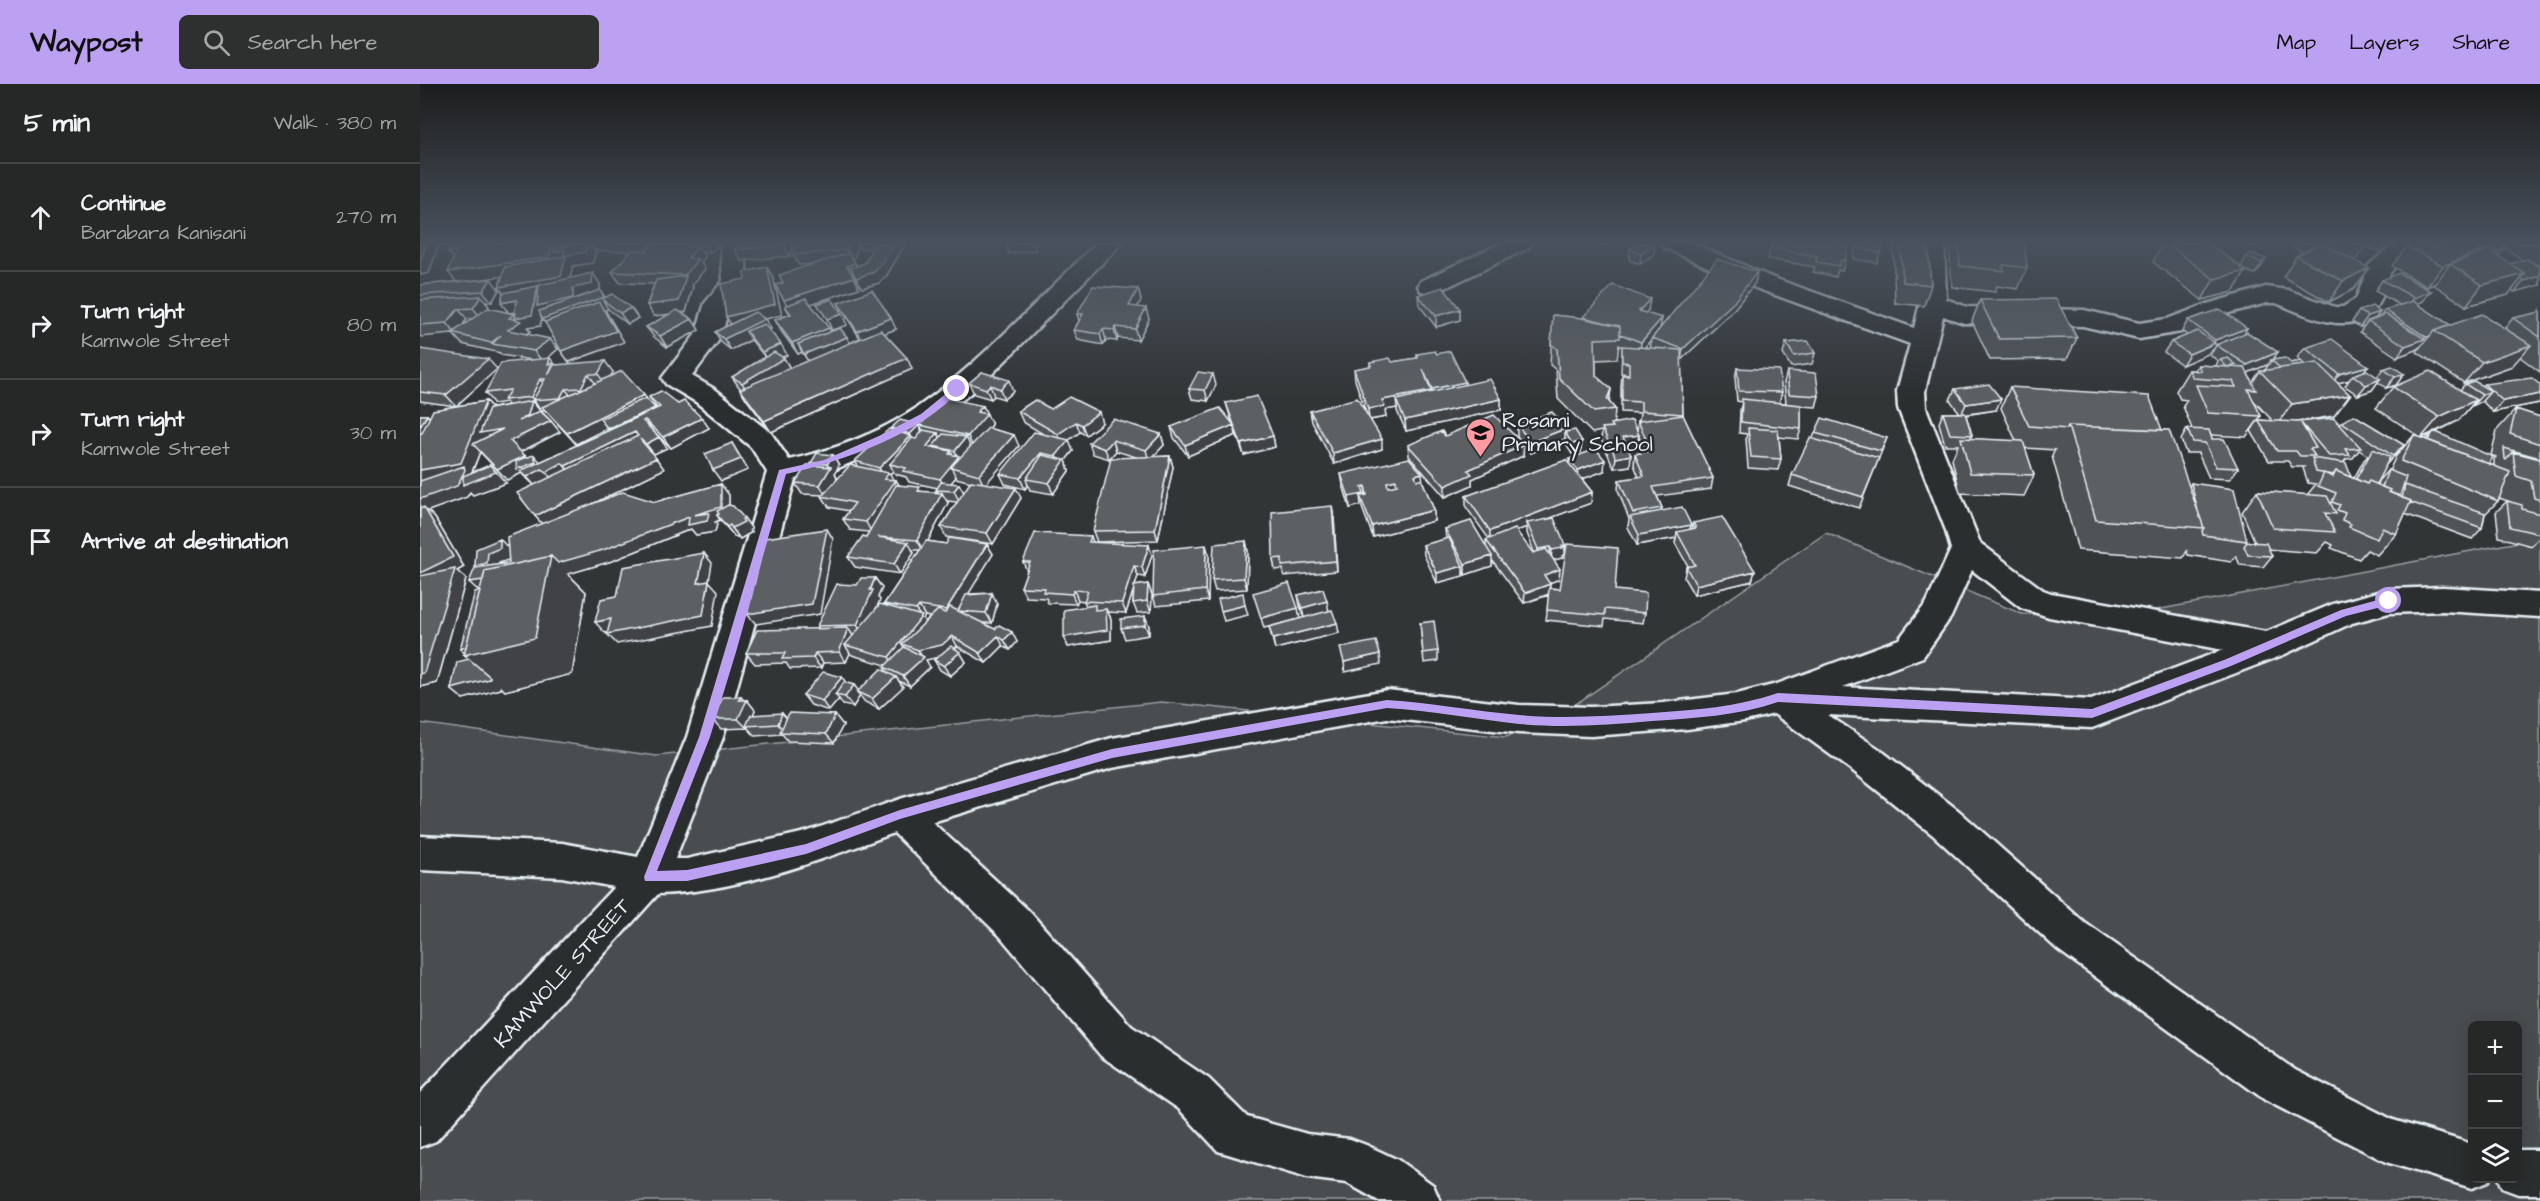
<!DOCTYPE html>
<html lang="en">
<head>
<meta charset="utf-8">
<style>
	:root { --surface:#262828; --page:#2e3030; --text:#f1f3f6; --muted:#a4a6a8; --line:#424445; --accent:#bca0f2 }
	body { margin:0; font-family:"Architects Daughter",sans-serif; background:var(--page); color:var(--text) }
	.controls { position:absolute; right:18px; bottom:18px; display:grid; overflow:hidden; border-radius:9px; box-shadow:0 3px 15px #0003 }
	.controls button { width:54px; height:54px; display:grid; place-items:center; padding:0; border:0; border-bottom:2px solid var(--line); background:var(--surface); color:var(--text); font:30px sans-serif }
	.stop { position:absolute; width:18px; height:18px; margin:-14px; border:4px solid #bca0f2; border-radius:50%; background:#fff }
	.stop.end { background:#bca0f2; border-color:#fff; box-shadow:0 2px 6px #0008 }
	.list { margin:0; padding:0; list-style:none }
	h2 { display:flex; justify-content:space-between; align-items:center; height:78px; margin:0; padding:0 24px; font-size:26px }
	h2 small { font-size:20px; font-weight:400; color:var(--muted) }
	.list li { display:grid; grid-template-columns:39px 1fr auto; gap:18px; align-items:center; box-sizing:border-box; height:108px; padding:0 24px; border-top:2px solid var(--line) }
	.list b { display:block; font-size:22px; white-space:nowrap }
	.list p { margin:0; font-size:20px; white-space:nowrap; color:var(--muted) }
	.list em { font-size:20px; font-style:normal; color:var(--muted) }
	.icon { flex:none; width:33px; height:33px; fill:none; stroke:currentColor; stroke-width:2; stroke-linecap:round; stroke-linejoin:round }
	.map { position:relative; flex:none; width:2120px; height:1117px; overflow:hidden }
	header { display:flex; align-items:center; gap:36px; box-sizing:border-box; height:84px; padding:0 30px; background:var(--accent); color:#111 }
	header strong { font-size:28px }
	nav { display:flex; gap:33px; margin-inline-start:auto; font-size:21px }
	.search { width:420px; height:54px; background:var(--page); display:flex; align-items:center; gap:15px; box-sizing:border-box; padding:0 21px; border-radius:9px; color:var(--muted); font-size:22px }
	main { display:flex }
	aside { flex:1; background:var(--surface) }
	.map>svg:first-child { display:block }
	.green { fill:#494d4f; stroke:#989fa4; stroke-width:1.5; fill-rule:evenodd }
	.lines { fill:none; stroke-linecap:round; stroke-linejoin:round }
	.street-casing { stroke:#e8f1f8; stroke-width:5 }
	.street { fill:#2a2d2e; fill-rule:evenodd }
	.wall { fill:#4f5355; stroke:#e8f1f8; stroke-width:1.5; fill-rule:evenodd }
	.shaded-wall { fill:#404345; stroke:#e8f1f8; stroke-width:1.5 }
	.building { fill:#5c6063; stroke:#e8f1f8; stroke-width:1.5; fill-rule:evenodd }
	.route { fill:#bca0f2 }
	.labels { text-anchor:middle; stroke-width:5; stroke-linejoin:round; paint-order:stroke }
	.poi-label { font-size:21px; fill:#e8f1f8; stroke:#2a2d2e; text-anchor:start }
	.street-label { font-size:21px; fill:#e8f1f8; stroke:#2a2d2e }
</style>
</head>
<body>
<header>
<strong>Waypost</strong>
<div class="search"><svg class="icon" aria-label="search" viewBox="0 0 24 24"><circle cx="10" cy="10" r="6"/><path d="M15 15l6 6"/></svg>Search here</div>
<nav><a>Map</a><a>Layers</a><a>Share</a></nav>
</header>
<main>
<aside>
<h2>5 min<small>Walk · 380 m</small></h2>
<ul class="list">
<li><svg class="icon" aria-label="ahead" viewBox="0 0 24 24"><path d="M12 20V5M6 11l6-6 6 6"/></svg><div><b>Continue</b><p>Barabara Kanisani</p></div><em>270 m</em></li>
<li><svg class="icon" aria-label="right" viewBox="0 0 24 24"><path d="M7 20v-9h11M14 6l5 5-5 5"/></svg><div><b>Turn right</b><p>Kamwole Street</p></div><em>80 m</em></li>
<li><svg class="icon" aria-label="right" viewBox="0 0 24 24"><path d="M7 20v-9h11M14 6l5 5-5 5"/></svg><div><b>Turn right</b><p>Kamwole Street</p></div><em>30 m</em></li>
<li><svg class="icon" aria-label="arrive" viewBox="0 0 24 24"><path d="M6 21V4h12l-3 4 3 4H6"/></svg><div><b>Arrive at destination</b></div></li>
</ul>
</aside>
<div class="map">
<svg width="2120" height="1117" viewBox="0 0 2120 1117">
	<rect width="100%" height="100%" fill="#323536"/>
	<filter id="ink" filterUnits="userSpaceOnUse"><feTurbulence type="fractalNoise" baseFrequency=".0167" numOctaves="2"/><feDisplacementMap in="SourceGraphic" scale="12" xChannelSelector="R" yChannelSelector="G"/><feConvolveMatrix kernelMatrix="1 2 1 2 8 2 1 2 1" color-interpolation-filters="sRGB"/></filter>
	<g filter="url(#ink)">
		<path class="green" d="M1406,449l196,81 107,1 411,-77v663h-2120v-478l237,33 504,-54 345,35 55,-23zM2052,942h46v152h-46z"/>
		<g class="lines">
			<defs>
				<path id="street" d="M303,159h24l-2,5 2,34 -17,22 -9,33 -29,39 24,14 55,43 18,27c43,-9 90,-27 126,-51 64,-44 125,-112 182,-166h25l-138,139 -50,41 -42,22 -56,24 -41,10 -72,258 -48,122h12l119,-27 94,-33 212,-61 275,-48 132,15 72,2 72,-4 74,-9 40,-10 122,-45 28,-37 24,-53 -6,-21 -47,-120 -1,-17 13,-47 -157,-57 -88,-39 -4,-5h31l79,34 143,51 6,-25v-60h24l2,56 21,8 117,3 55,13 28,-4 40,-15 59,-17 22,3 47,17h8l13,-8 13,-34 26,-22h26c-7,12 -26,19 -32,32 -5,10 -5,22 -11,30 -24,36 -73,9 -102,-2h-9l-42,11 -44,18 -42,7 -56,-13 -119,-3 -21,-7 -18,75 1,17 54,135 63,47 8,3 215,39 67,-28 56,-15 54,-2 97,6v24l-97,-6 -54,2 -37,10 -69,32 -191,73 -264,-13 51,34 80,62 126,112 210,147 98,50 79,24v34h17l-1,4 -16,6 -86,-26 -121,-62 -208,-151 -124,-114 -80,-64 -79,-57 -29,7 -58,8 -96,7 -72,-3 -132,-15 -275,50 -180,54 96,88 103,116 78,53 38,38 60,17 43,5 16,6 32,15 35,25 7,16h-61l-32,-18 -40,-5 -89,-27 -39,-42 -78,-53 -101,-120 -106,-103c-73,27 -158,59 -236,61l-222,247 -16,6v-54l194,-206 -52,-10 -142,-7v-34l142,7 76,14 49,-120 80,-265 -16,-25 -55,-45 -30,-18 -4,-6 33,-43 10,-32 18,-22 -2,-33zM1552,486l49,38 28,9 174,33 -132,50 -248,-13 80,-30 28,-40z
					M1082,159h30l-4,5 -89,43 -9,2 -9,-2 -3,-5 3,-5z
					M2098,1066h22v44h-22l-16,-6 -4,-10h20z"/>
			</defs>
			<use href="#street" class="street-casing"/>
			<use href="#street" class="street"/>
		</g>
		<path class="wall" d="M0,159h299l-8,10h-8l2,4 -4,5 4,7 -13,16 1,2 -7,25h-5l11,7 7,11 -32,17 -13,-10 -8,-10 24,-13 -16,2 -7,-11 7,-21 -34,-1 -8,-11 19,-21h-34l-4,-6h-2l5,8 -4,10 -19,3 -3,12 30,6v6l5,7 26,11 7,10 -10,6 -20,-15 -3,1 19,32 -55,20 -8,-11 -15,-27 -4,-6 -2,8 -13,2 3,3 -3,3 31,15 -10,9 8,7 57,7 -3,4 36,22 10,11 1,-1 -8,-11 60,31 -38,20 -18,-17 14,17 -13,6 -3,-2 13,17 -73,36 64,-3 66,-18 8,11v10l15,13 8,11 -2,1 2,2 -12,7 -2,-3 -3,1 -15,-17 -5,2 2,2 -2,8 -19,3 -5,-6 -79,32 -44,13 18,18 -14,82 -67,17 -4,-4v2l-38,10 -12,-10 18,-30 -5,-4 15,-64 -2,-23 65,-44 -7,-8 -1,-31 -13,-12 -14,7 -27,-28 -8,21 34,10 -33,12 -3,-3 -3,5 -39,14 7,7 29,49 -7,4 9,8 -29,104 -17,4v-272h7l2,2 27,-11 -36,-5v-52l77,20 -41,37 30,-5 6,7 16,-3 -2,-3 -12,2 -9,-11 46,-33 -30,-5 -1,-2 -38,-9 -9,-10 -33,3v-52l36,-3 -4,-37 -14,2 -9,26 -9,2zM82,192l-3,11 4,6 -2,10 8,10 -21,-5 1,-1 -3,-5h6l7,-12 -27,-9zM47,235h6l-12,8zM118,324h1l3,3h4l30,33 31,-16 2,2 -69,32 -13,-5 -6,-5 39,-20 -9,-11zM88,475l1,4 -11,1 1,-1z
			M318,159h56l-4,13 -49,5 -6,-11z
			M378,159h108l-19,32 -8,8 -17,5 -7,-12h-2l6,12 -49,16 21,27 16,6 3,6 10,-5 -16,-25 -6,-10 58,26 -12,4 23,25 5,11 -141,63 -24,-32 -7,-11h1l-2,-2 -7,-10 33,-20 -14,-17 -20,10 -9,-7 -7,-11 16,-8 42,-47 9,38 -17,4 6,10 -2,1 18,25 -5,2 2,1 6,10 18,-7 -6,-9 -4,2 -17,-23 -6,-11 15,-6 -5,-8h2l-4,-23 32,-19 -16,1 -6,-10zM438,161l2,4h12l-7,14 -8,3 -4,-6z
			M1169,159h18l-3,4z
			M1437,159h26l-6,20 -24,-4z
			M1468,159h40l3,42 -7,21 -29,-3 -2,-57 1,-2z
			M1529,159h75l3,25 -9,21 -21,-3 -2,6 -43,-5z
			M1743,159h45l33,24 5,-10 20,2 -7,11 -4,4 -10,-4 -12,22 -31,8 -49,-38z
			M1822,159h21l-11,5z
			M1877,159h101l-4,4 -9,-3 -5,8 -15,-6 -10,15 -1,28 -25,13 -46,-25 13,-21 8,-4 -11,-4z
			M1994,159h62l-1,1 27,1 2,-2h36v42l-25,7 -3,-2 -4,5 -42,11 -32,-21 2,-2 -9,4 -35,-21 15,-20zM2085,164l18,12 -13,4 -12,-8z
			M1350,164l75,12 -3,11 -4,-1 -2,7 -23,-5 2,-5 -47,-8z
			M1210,165l24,5 -14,10 -11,-4z
			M1337,188l-2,11 -24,30 -50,47 2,55 30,63 -2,11 -54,7 5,12v3l28,18h2l1,-6 59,58 -58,14 -10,-17 2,-11 2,-1 -13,-23 1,-5 -39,7 -9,-18 1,-8 -11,-29 1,-10 20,-3 -5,-12 1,-11 10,-2 -6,-15 -2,9 -10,1 3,19 -16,2 -13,-29 1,-8 -10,2 -34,-34 -2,-29 -6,-5 3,-50 30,3 65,-8 -3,3 15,15zM1232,255l-2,9h-6zM1199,261l3,2 -1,26 7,1v1h-6l-1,10v27l19,1 -1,8h-1l-1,9 -23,-7 1,-14 -6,-7 2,-13 -15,-13v-16l21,-1z
			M1962,196l41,21 -6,3 33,21 55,3 8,-10 25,-5 2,-3v62l-20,-15 -8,9 -48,17 -47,-31 4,-6 -3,2 -2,2 -19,7 -37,-25 4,-6 -4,1 -8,-5 7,-11 21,1 -4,6 5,-2 4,-6 15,-5 -25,-14z
			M718,205l3,11 -4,7 12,12 -11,21 -20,-2 -1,3 -11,-1 -3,5 -25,-5 -4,-10 5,-9 -2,-7z
			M998,211l42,14v11l-24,7 -17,-22z
			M1560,216l97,38 -10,21 -77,1 -18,-39z
			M1768,236l59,8 -3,5 29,27 18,3 9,-2 -3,-3 8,-10 72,29 6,-8 21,5 -8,11 -10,3 -8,-6 -6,8 -14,5 -13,-9 4,-6 -11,3 12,12 -16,21 -30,5 36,3 2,-2 62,23 -19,21 -9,18 1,1 1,-4 10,-11 1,1 7,-15 18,-21 4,1 -42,-28 17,-21 67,3 5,-6 17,2 2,-2 55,19 -46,9 -11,-11 -10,4 -14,16 -22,11 53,32 5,2v-7l2,-2 -5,-2 6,-25 19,-21 24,8v120l-9,9 -32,-9 -3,-25 11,-11 4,1 -12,-4 -1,3 -13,13 -3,14 -10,11 -67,-25 -9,20 -19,21 -10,-5 -8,9 -28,-11 2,-3 -6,-3 -10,11 -49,-4 4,7 -9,11 -23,-2 -4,-9 -5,6 -43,-7 -1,-4 -4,7 -105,-8 -26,-94 3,-6 -30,-2 9,27 -10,21 -64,-3 -8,-34 6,-14h-13l-6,-22 4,-10h17l-10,-13 5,-11 41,21 -30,5 6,20 -2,4 46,2 -15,-33 9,-21 152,43 27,57 2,-4 56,59h8l-13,-30 15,-21 50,4 9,-11 -8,-1 -5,-15 1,-1h-12l-4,-6h-19l-18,-30 7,-11 15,1 -20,-21 8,16 -15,21 -35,-2 1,4 26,29 -8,11 -21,-1 -11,-25h-12l-5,-13 6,-11h5l-9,-23 4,-6 -7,-1 -4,-8 13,-21h6l3,-5 18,1 2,-5 -8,-6 4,-6 -3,1 -3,4 -26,11 -18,-13 7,-10 16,-7 -5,-4zM1849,280l-5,7h-4l-8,12 -4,-10zM2011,350l-5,5 -4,-1zM1939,366l9,6 -4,4 -10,18 -3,-1 -7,-15 2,-3 7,-1z
			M1366,259l29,10 -3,11 -21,3 -8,-13z
			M997,270h20l28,31 36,14v11l-95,21 -9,-20v-3l-12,2 1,7 -16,3 12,29 -48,15 -22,-42 -2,-11 56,2 -11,-33 -1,-11 16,-3v-4h22l25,-4z
			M1317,284l45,24 -3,11h7l-2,-21 3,-11 32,25 -3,11 -15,-1v23l-3,10 -19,-2 2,22 -3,11 -30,-2 -2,-30 1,-4 -8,-1 1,-23 2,-8 -5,-1 -2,-23z
			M562,288l31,19 -9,8 -10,-3 -3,3 -17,-5 -5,-11z
			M796,301l-8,16 -16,-2 -3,-10z
			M806,319l47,33 2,11 -31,8 -9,-24 1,4 -48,21 -14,-18 -3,-11 61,-5z
			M563,322l9,19 -3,4 30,17 -33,37 35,15 -28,46 -47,-7 -5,-10 16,-25 -10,-1 1,2 -20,38 18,3h41l6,10 -25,40 24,-1 5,11 -5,19h-10l35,19 -7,8 -7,-4 -17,17 -29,-17 -2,2 5,4 6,10 -16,14 -10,-6 -6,-10 2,-3 -10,3 4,7 -20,19 -11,-5 4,6 -24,22 -14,-7 -5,-6 -7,11 -10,-2 -4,-6 -10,12 -18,-6 -8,-10 43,-12 8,2 4,6 30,-18 -4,-6 2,-2 -34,-10 -2,-2 -4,9 -23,1 -2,5 -31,1 -4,-6 -31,1 -9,-11 73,-24 -2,-3 40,-41 18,-7 7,10 -4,9 2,3 -4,8 9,-2 -1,-2 36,-54h-8l2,3 -14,21 -45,-7 -7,-10 18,-20 3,-5 -19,-2 -7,-11 6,-8 -20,-4 -7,-11 1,-1 -21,-1 -7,-11 17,-17 -1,-3 22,-8 6,10 -4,8 2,5 -2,4 23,-16 -3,-5 37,-31 -1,-2 28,-3 3,7 1,-1 -3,-6zM473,387l2,3 11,3 3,5 29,6 -2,2 2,2h-15l-24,-7 -3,-5h-3l-3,-6zM536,393v1l15,4 -7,10 -13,-9zM505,532l5,1 -5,5 -2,-3z
			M631,325l51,14 -16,12 -6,-3 -11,8 4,11 -7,9 3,11 -16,23 -23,-4 -2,-5 -3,4 -20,-5 -5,-10 45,-39 -22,-13 -5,-11z
			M1097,341l50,7 14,20 -9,2 -7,-11v-4l-34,14 -14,-17z
			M1395,349l72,5 -28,70 -70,-22 3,-11 21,-37z
			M741,350l3,11 -11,12 17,-1 3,11 -15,73 -61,2 -4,-11 43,-74 -20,-6 -7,8 -16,-5 -4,-11z
			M1025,352l78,20 -51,23v6l-27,12 -36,-41 -1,-11z
			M1149,375l35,12 -22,8 10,13 -1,11 -41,15 15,27v10l-3,1v2l-8,2 5,19 -10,4 1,5 10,1 55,1 30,23 -2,10 -38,-4 -1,7 -58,-6 3,-25 -25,8 -32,-43v6l-27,9 -2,-5v6l-26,7 -13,-28 -1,-10 23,-6 -1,-10 41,16v-5l3,-1 -23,-32v-11l103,-32zM1107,443v6l7,19 -1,1 -17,-22z
			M921,390l81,6 12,30v11l-61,16 -12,-32 -11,3 -7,-23z
			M914,433l3,54 -53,5 -1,-7 -8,1 -2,-11z
			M671,452l2,6 59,13 -7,22 -7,-1 -3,10 13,-2 4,11 -1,17 -14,1 -4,-10 1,-14 -8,24 -18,-1 3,7v21l-43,7 -4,-10 22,-31 -2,-5 -6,-1 -2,4 -28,-1 -2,-5 -20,-1 -5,-10 6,-16 -4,-9z
			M826,457l2,11 -1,37 -32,2 -3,-11z
			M789,471l-1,46 -52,5 -3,-10z
			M878,511l31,16 10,22 -64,16 -6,-22 35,-9 -4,-12z
			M725,532l4,10v9l-24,4 -4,-11z
			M1000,539l18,28v10l-14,2z
			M324,616h3l8,10 -2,5 34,3 48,-3 8,10 -9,18 -46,-2 -6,-7 -27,2 -8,-9v1l-26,1 -9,-10z"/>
		<path class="shaded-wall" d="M0,159h39l-1,1 -20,3 -9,26 -9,2z
			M134,159h10l1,1 -2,6 26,-7 7,10 -4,10 -19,3 -5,21 5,1 20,-15 7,11v11v-5l12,17 -10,-8 6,10 -3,1 19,32 -55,20 -8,-11 -11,-22 -8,-10 1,-5 -3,12 -13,2 3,3 -13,10 -9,-11 1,-12 5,-4 3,4 -3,-5 23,-20 -30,5 -8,-11 58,-19 -100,15 -9,-11z
			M284,159h15l-8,10z
			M365,159h9l-4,13 -6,-11z
			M430,159h7l1,2 -5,16 -6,-11z
			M475,159h11l-19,32 -8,8 -17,5 -6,-10z
			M586,159h29v7l-26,4z
			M1235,159l-1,11 -14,10 1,-10z
			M1836,159h7l-11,5z
			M279,162l6,11 -4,5 4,7 -13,16 1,2 -7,25 -32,4 -7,-11 39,-28 -1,-2 3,-17z
			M2086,163l-9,11 -15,2z
			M2064,165l-16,21 -18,-6 -14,19 -9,4 16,-21z
			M36,167l1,12 -9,-11z
			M1846,175l-7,11 -4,4 7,-11z
			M435,179l5,11 -9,-6 4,8h-3l-5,-10z
			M347,183l6,10 9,38 -17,4 6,10 -19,10 -6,-8 5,9 -20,10 -7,-11 9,-12 -7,-10z
			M1949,184l-15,21 -25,13 14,-21z
			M1826,187l-13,21 -31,8 12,-21z
			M1337,188l-2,11 -24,30 -50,47 2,-11z
			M2105,190l-17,21 -42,11 16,-21z
			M2120,192v9l-25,7 9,-11z
			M434,193l5,11 -69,23 -6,-11z
			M71,195l8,11 -7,12 -9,-11z
			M718,205l3,11 -9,17 -3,-11z
			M2011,207l-8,10 -17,8 8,-11z
			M61,212l8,11 -7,12 -9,-11z
			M1230,215l-2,11 -10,12 1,-11z
			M97,216l8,10 -16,3 -8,-10z
			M211,224l7,10 -10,6 -8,-11z
			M726,224l3,11 -11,21 -3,-11z
			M38,225l9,10 -11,15 -9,-11z
			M1040,225v11l-24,7v-11z
			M1960,228l-8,11 -4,-2 -4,5 -4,1 8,-11z
			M422,230l5,11 -15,5 -5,-11z
			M471,234l5,11 -34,13 -5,-11z
			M1242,234l-2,11 -20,24 1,-11z
			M272,235l7,11 -32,17 -7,-11z
			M695,243l3,11 -1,3 -3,-11z
			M409,244l6,11 -37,5 4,8 -4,2 -6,-11z
			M1827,244l-6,11 -25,6 -2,4 -3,1 -3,4 -26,11 7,-11 24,-10 2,-4z
			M683,245l3,11 -3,5 -3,-11z
			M2010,252l-9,10 -3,2 -2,2 -19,7 8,-11 19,-7 2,-2z
			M427,253l5,11 -42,17 -6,-11z
			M130,255l8,10 -15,13 -9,-11z
			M361,260l6,11 -18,8 -7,-11z
			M2111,261l-19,21 -48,17 18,-21z
			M1858,268l-6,9 -1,-1 -2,4 -29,12 7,-11z
			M130,274l9,11 -3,17 -8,-22z
			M364,274l6,11 -41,25 -7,-11z
			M487,274l5,11 -141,63 -7,-11z
			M68,275l9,10 -41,37 -10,-11z
			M185,277l8,11 -7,13 -8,-11z
			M1948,282l-9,11 -6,-2 -4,5 -18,5 8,-11z
			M168,290l9,11 -8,13 -8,-10z
			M793,290l3,11 -8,16 -3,-11z
			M1984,290l-8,11 -10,3 9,-11z
			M120,295l8,11 -15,10 6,8 -8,-11z
			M1960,295l-8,11 -14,5 8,-10z
			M589,296l4,11 -9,8 -4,-10z
			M1045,298v11l-33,7v-11z
			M570,301l4,11 -3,3 -5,-10z
			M145,305l9,10 -14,-1z
			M1191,305l-3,21 -1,-11z
			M1011,307v10l-35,-1 1,8 -12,2 1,7 -17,3 -1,-11 14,-9z
			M2071,307l-10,11 -9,4 10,-11z
			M2120,310v8l-1,1 -46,9 10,-11z
			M224,311l7,11 -75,38 -9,-11z
			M1930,311l-16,21 -57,9 15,-21z
			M1081,315v11l-95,21 -1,-11z
			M1581,315l-5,11 -35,5 5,-11z
			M2056,316l-18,21 -37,17 18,-21z
			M66,317l9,11 8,17 -23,23 -9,22 19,-9 16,18 -33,12 -3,-3 -3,5 -39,14 7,7 29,49 -7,4 9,8 -29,104 -17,4v-217z
			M112,317l9,11 -22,9z
			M563,322l9,19 -19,22 -5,-11 9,-24z
			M235,324l8,11 -18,1 8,11 -7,-5 -30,14 -8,-11z
			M679,328l3,11 -16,12 -4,-10z
			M7,331l10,10 -17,10v-8z
			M282,334l7,10 -38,20 -8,-11z
			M131,337l9,11 -40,20 -10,-11z
			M656,338l4,10 -11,8 4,11 -7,9 3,11 -16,23 -4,-11 11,-16 -4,-11 7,-11 -5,-11z
			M499,341l5,11 -8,9 -6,-11z
			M814,341l2,10 -48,21 -3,-11z
			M1147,344v6l-2,-2v7l-34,14v-11z
			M215,348l8,11 -69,34 -9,-11z
			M518,349l5,11 -10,2 3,7 -9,-7z
			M741,350l3,11 -15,16 -3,-11z
			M594,351l5,11 -35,40 -5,-11z
			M1219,351l-2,11 -16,2 2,-11z
			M491,352l5,11 -26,17 3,7 -3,3 5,9 1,-3 6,11 -30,42 -6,-11 19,-44 -6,-10z
			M853,352l2,11 -31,8 -3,-11z
			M239,353l8,11 -13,6 -8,-10z
			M546,353l5,11 -20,19 5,10 -10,12 -6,-10 9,-25 2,-3 4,9 3,-3 -3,-6z
			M962,355v10l-48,15 -1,-11z
			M693,356l3,11 -7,8 -4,-10z
			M1162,357l-1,11 -9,2v-10z
			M312,359l16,27 -27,11 -8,-11z
			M1104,361l-1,11 -51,23v6l-27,12v-11l23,-16z
			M621,369l4,10 -19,16 2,6 -3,4 -5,-11z
			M114,371l9,10 2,6 7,8 -15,9 -10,-11 -5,-4 -15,7 -10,-11 28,-13 7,7z
			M413,371l6,10 -4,8 2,5 -11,18 -6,-11 10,-17 -3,-4z
			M1211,371l-1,11 -16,2 2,-10z
			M750,372l3,11 -15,73 -3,-10z
			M236,374l8,11 -119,58 -10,-11z
			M1185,376l-1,11 -27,10 1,-11z
			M142,379l9,11 -16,9 -9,-11z
			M1002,389l1,10 -7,3 -1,-11z
			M976,396l1,11 -9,2 -1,-11z
			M301,400l8,11v23l-12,-3 3,5 -5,2 2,2 -2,8 -19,3 -5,-6 -79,32 -44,13 18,18 -14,82 -67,17 -4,-4v2l-38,10 -12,-10 39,-12 -26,-22h3l-7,-6 20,-57 -11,-10 82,-26 143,-41z
			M539,400l6,10 -5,8 -6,-11z
			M945,402l1,11 -6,-1 1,9 -11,3 -1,-11 13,-10z
			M596,404l5,10 -28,46 -6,-11z
			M1172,408l-1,11 -62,23 -2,-3v4l-37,14v-10z
			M522,409l6,10 -25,47 -6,-10z
			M912,422l2,11 3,54 -1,-10z
			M1014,426v11l-61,16 -1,-11z
			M324,434l8,11 -2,1 2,2 -12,7 -8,-11 10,-9z
			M310,441l8,11 -3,1 -8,-10z
			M1271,441l-3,10 -11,-3 -1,6 -39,7 2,-10z
			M407,445l6,10 -13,75 -64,10 -9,-10z
			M80,455l10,11 1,9 -12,4 -1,10 -12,4 -11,-11z
			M826,457l2,11 -1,37 -3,-11z
			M488,458l6,11 -14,21 -6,-10z
			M567,460l6,10 -41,67 -6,-11z
			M729,461l3,10 -7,22 -3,-10z
			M786,461l3,10 -1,46 -3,-11z
			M1145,461v10l-3,1v2l-11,3 1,-11z
			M1130,463v10l-13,3 1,-11z
			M284,469l8,10 -5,30 -9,-10z
			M1072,472v10l-27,9v-11z
			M714,482l4,10 -12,37 -4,-10z
			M1043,482v10l-26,7v-10z
			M1140,485l-1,10 -16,7 1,-11z
			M1335,487l-3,10 -58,14 2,-10z
			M455,494l7,10 -4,9 2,3 -16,35 -7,-10z
			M289,497l9,10 -6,35 -95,18 -10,-10z
			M728,500l4,11 -1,17 -4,-11z
			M1130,500l-1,10 -25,9 1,-10z
			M654,506l4,10 -2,4 -4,-10z
			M572,509l5,11 -5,19 -6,-10z
			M907,517l2,11 -25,6 -2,-10z
			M825,521l3,10 -24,6 -3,-10z
			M499,522l6,10 -2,3 5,8 -26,17 5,9 -12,14 -6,-10 32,-40 -5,-7z
			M878,524l2,11 -36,9 -3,-10z
			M686,525l5,10v21l-43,7 -4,-10z
			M725,532l4,10v9l-4,-10z
			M191,535l10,11 -16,3 -10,-11z
			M917,539l2,10 -64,16 -2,-10z
			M428,544l7,11 -10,6 5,8 -4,9 -7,-10z
			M592,548l5,10 -7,8 -6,-10z
			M532,552l5,10 -9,9 -22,5 4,7 -20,19 -7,-10 20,-18 -5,-8z
			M578,552l5,10 -17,17 -6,-10z
			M540,568l6,10 -16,14 -6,-10z
			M395,569l8,10 -2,5 -8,-10z
			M960,570l1,10 -36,8 -1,-10z
			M422,593l7,10 -14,8 4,4 -10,12 -7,-10z
			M476,593l7,10 -24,22 -7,-10z
			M434,601l6,8 -3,-1 3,4 -7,11 -8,-10z
			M321,613l5,5 1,-2 8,10 -7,16h-2l1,2 -9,-9 1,-19z
			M362,629l8,9 -5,10 -7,-8z
			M415,631l8,10 -9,18 -8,-9z"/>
		<path class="building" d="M0,159h7l-7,19z
			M32,159h102l-5,14 -101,15 8,-21 -8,1z
			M164,159h4l-3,9 -22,4 2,-6 -11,2 2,-5z
			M318,159h47l-1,2 -49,5z
			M378,159h52l-3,7 -54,5z
			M455,159h20l-13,21 -8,8 -18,6 -5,-10 14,-5z
			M1218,159h17l-14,11 -11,-5z
			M1352,159h77l-4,17h-4l-2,6 -23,-4 1,-6 -47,-8z
			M1437,159h26l-2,10 -25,-5z
			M1480,159h28l3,42 -28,-3z
			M1538,159h66l3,25 -24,-3 1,6 -44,-5z
			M1746,159h42l38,28 -32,8z
			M1901,159l48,25 -26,13 -47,-25z
			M1933,159h14l-2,4z
			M1994,159h12l10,5 13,-5h23l12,6 -41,17 -36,-20z
			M2058,159h19l9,4 -12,7 -5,-4 -8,3 3,-4 -9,-5z
			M232,160l47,2 -11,12 10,1 -13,16 -73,-3 20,-22 14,1z
			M2069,166l36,24 -43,11 -32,-21z
			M429,169l6,10 -8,3 7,11 -70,23 -9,-15 8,-2 -4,-8z
			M1831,169l15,6 -4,4 -16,-6z
			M146,172l-5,20 -62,11 6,-20z
			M1297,175l40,13 -23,30 -51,47 -31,-11z
			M2107,175l13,8v9l-16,5 -3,-2 4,-5 -15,-10z
			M347,183l8,37 -49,13 -5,-33 24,-5 -1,-7z
			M173,189l-1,11 -19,4v10l-36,8 2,-21z
			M1979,189l32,18 -17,7 -32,-18z
			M266,192l-7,25 -32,4 9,-25z
			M71,195l-8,12 -63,4v-10z
			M1193,201l37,14 -11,12 23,7 -21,24 -21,-8v-8l-37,-9z
			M118,202l-6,29 -17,3 1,-5h-2l3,-13 -16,3 2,-10z
			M673,202l45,3 -9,17 17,2 -11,21 -20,-2 -1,3 -11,-1 -3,5 -26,-4 9,-16h-6z
			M1023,203l17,22 -24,7 -18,-21z
			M180,206l4,7 -62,22 -3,-8z
			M452,206l19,28 -34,13 -19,-28z
			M192,210l19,14 -11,5 -18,-14z
			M61,212l-8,12 -15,1 -11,14 -27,2v-25z
			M386,214l23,30 -37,15 -17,-23 16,-6 -6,-8z
			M412,215l10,15 -15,5 -10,-15z
			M1636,215l21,39 -78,1 -19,-39z
			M1993,217l37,24 -16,6 -4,5 -4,1 -41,-27z
			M179,218l17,29 -55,20 -16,-29z
			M1952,222l8,6 -12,4 -9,-5z
			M68,224l26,6 -5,4 12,3 -13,9 42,9 -16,12 -42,-7 9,-9 -10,8 -39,-10z
			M1800,225l27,19 -32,12 -27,-20z
			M257,226l15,9 -32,17 -14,-9z
			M335,228l10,7 -41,20 -9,-7z
			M2120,228v25l-27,-19z
			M1966,230l39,25 -20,7 -37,-25z
			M2062,230l49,31 -49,17 -48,-31z
			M1133,231l29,3 38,8v12l-25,1 1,37 15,13 -4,10 8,10 -21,3 -35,-34 -2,-29 -6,-5z
			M344,240l17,20 -19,8 -16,-21z
			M420,244l7,9 -43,17 -6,-10z
			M461,246l26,28 -143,63 -24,-32z
			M1777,247l18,12 -26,11 -18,-12z
			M1827,248l31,20 -31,13 -31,-20z
			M1912,255l36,27 -29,8 -34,-26z
			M1388,257l7,12 -21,3 -8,-13z
			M1202,262l59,4 2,64 -42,-3v-9l-19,-1v-26h7v-12l-7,-1z
			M0,265l68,10 -42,36 -26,-3z
			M1015,267l2,3 13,-3 15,31 -33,7 -9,-20 8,22 -49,9 3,6 -17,3 -14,-40 17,-3 -1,-4 20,-4 2,4 26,-4 -1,-4z
			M354,268l10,6 -42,25 -10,-6z
			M130,274l-2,6 5,-1 -5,12 6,-10 51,-4 -7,13h-10l-7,14 -16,1 -5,9 -27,2 12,-21h-5l-9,18 -27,3 6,-10 -25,3 16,-30z
			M1808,274l8,7 -9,2 -7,-7z
			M1865,274l6,5 10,-2 4,4 -25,3 -9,-8z
			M1897,279l33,32 -58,9 -32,-33z
			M1778,281l47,3 11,22 -8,-1 13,27 -53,-3 -12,-28 40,2 -3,-6 -40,-3 -4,-8 12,1z
			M1972,282l12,8 -9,3 -12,-8z
			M1317,284l42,2 3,22 -43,-1z
			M1947,286l13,9 -14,6 -13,-10z
			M202,287l22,24 -77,38 -25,-26z
			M1367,287l29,2 3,23 -30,-2z
			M2010,287l46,29 -37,17 -46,-30z
			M562,288l27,8 -9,9 -10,-4 -4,4 -17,-6z
			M778,288l15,2 -8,16 -16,-1z
			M2112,294l8,7v9l-37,7 -19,-17z
			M1070,295l11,20 -96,21 -9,-20z
			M2054,297l17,10 -9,4 -17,-11z
			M1569,300l12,15 -35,5 -11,-15z
			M1590,303l139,9 13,34 -94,-4 -1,3 -38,-3z
			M241,307l17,13 6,-3 18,17 -39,19 -18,-17 -2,1 16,16 -13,7 -6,-5 16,19 -121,58 -18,-23 121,-57 -3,-4 -70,34 -3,-3 -16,9 -4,-3 -15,8 -7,-6 140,-64 -11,-10z
			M837,312l16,40 -32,8 -15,-41z
			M649,313l30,15 -17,13 -6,-3 -18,12 -40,-23 17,-11 16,9z
			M226,314l9,10 -47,21 -8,-10z
			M526,314l37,8 -6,6 10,2 -19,22 -48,-11z
			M937,314l25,41 -49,14 -23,-42z
			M1322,315l59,6v24l-60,-7z
			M66,317l-25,62 -41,7v-37h2l11,-23z
			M112,317l-4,14 -9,6 21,-10 11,10 -41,20 15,15 -28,13 -24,-25 30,-15 -23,4 9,-24z
			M800,324l14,17 -49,20 -14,-18z
			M2096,325l24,8v27l-30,-10z
			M1132,328l15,16 -36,14 -14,-17z
			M1523,329h22l7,22 -22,-1z
			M0,331h7l-7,12z
			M1074,331l30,30 -56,25 4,4 -27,12 -37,-41 34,-14 3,5z
			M1263,331l30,63 -60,9 9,21 -29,5 -14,-33 25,-4 -9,-22 16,-3 -13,-30z
			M1934,331l50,30 -11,11 -51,-34z
			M1402,334l65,20 -6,13 -66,-18z
			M1914,334l27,30 -15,1 4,6 -21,1 -28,-33 15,25 -6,1 5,7h-15l-4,-5h-19l-19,-31 40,2z
			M693,335l48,15 -15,16 -33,-10 -8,9 -16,-6z
			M480,336l19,5 -9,9 -19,-6z
			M1212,336l7,15 -16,2 8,18 -15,3 -14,-30 11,-1 -2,-3z
			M1648,342l101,4 35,98 -108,-8z
			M568,344l26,7 -35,40 -28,-8z
			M1328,344l30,2 3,29 -30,-2z
			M469,345l22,7 -32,32 -24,-7z
			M1767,345l22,1 3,9h12l14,29 -22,-1 -11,-24 -12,-1z
			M503,346l15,3 -11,13 24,5 -2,3 10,2 -19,23 -37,-8 3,-3 -16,-4 22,-26 4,1z
			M1155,346l7,11 -10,3 -7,-12z
			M2014,347l59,26 -4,7 -61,-24z
			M614,348l35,8 -13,16 -15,-3 -21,25 -20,-4z
			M523,350l23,3 -11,14 -22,-5z
			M1994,351l96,37 -12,29 -97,-40z
			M1390,354l69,20 -16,39 -71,-22z
			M1541,354l62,3 11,34 -64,-2z
			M312,359l9,16 -28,11 -8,-16z
			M2084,364l33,9v1l-24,-6 -7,8 -1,-1z
			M1176,365l9,11 -27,10 -9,-11z
			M1953,365l17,8 -14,27 -7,-3 -2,3 -11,-5z
			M2093,368l27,7v41l-6,-2 -3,-17 -15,-5z
			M397,369l16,2 -6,9 -16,-1z
			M114,371l2,7 -19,7 -1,-8z
			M622,371l23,5 -16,23 -23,-4z
			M750,372l-15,74 -62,1 18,-73z
			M989,374l13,15 -7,2 2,5h5l12,30 -62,16 -12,-30 7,-1 -2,-9 -3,1 2,7 -15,3 -8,-23zM976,396l1,5 -9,2 -1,-5z
			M1892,374l34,5 5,14 -15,-6 -3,4 -17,-3z
			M1146,376l26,32 -102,39 -24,-35z
			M70,381l6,7 -33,13v-9z
			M387,381l24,2 -11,18 -25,-2z
			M430,381l39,8 -5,6 12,1 -30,42 -23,-3 12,-16 -33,-7z
			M44,382l1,4 -8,16 -37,13v-18z
			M1968,386l18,7 -6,19 -11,-4 1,-2 -8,-3z
			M1916,387l31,13 2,-3 21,9 -2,2 23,9 -15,33 -14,-6 -5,11 -28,-12 2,-3 -9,-4 3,-7 -8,-3 3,-5 -8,-3 4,-9 -18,-7 6,-13 9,4z
			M551,397l45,7 -29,45 -46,-6z
			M521,398l18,2 -5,7 -18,-1z
			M1771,399l43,6 13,52 -44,-6 -1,-4 2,-3 -6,-17z
			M301,400v23l-27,8 15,-2 -2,8 -19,4 1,-8 -86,33 -45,13 -7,-7 -66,15 -2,9 -14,2 6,-14 34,-5 -2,-26 116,-45 32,10z
			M476,401l24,2 -2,4 24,2 -25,47 -39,-3 30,5 -14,22 -46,-7 15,-21 3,1z
			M1985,401l80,28 -3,15 -72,-26 1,-1 -9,-3z
			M1837,407l70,5 9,18 -11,-1 10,19 -62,-4z
			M2087,417l15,4v4l18,5v20l-30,-7z
			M308,421l5,1 11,12 -2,1 2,3 -12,6 -2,-3 -3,2 -10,-12 2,-1 -2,-3z
			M912,422l4,55 -54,5v-8l-9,1 -1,-47z
			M4,423l29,50 -33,16v-64z
			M1262,423l9,18 -52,10 -9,-18z
			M1302,433l33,54 -59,14 -10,-18 9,-2 -18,-33 19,-4 -3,-5z
			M1134,434l11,27 -3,1 1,2 -11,2 -2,-3 -12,2 -11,-26z
			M1051,437l21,35 -27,8 -20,-35z
			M407,445l-15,75 -65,10 18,-76z
			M1095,445l18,24 13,-4 14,20 -16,6 6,9 -25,9 -39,-53z
			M615,449l56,3 -2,6 60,3 -7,22 -8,-1 -12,37 -38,-2 4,-10 -14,-1 -2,4 -29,-2 2,-4 -24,-1 9,-25h-7z
			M529,454l38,6 -41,66 -27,-4 -3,4 -32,-6 42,-63 20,3z
			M1029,454l14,28 -26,7 -14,-28z
			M80,455v9l-12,5 -1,10 -12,3 1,-17z
			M826,457l-2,37 -32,2 2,-36z
			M1827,458l19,1 6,13 -24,-1 -4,-9z
			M1147,460l51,4 -3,42 31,3 -1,20 -40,-4v6l-58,-5 2,-22 11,1z
			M786,461l-1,45 -52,6 1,-46z
			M284,469l-6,30 11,-2 -6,34 -96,19 4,-15 -16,3 6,-23 16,-3 6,-29z
			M131,472l-16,82 -71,17 21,-84z
			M35,485l-31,104 -4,1v-98z
			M441,494h14l-5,12h3l-16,35 -40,1 20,-42 20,1z
			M869,499l9,25 -37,10 -8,-25z
			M728,500l-1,17 -14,2 1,-17z
			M903,505l4,12 -25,7 -4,-13z
			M60,507l-14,56 -6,2 15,-57z
			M572,509l-6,20 -28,-2 8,-16z
			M823,509l2,12 -24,6 -3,-12z
			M460,520l42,12 -33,41 -44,-12z
			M675,521v5l11,-1 1,21 -43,7v-27z
			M530,523l45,22 4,-4 13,7 -8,8 -6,-4 -18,17 -28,-17 -10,9 -24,5 -16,-6 36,-34 7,3z
			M912,526l5,13 -64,16 -4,-12z
			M725,532v9l-24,3v-9z
			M1014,537l4,30 -15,2 -3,-30z
			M428,544l-9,24 -24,1 -2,5 -31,1 3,-6h-39l11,-23z
			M956,557l4,13 -36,8 -4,-14z
			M531,562l9,6 -16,14 -10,-6z
			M484,563l20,10 -21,19 -19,-9z
			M49,575l21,18 -1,2 -38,10 6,-27z
			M461,585l15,8 -24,22 -15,-7z
			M403,588l19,5 -20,24 -19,-6z
			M424,598l10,3 -9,12 -10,-2z
			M303,613h18l-2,3h8l-9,19h-26z
			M362,629l-4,11 -32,2 5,-11z
			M369,629l46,2 -9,19 -46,-2z"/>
	</g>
	<linearGradient id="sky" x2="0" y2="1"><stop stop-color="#1c1d1e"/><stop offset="0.5" stop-color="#49515d"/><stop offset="1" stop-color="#49515d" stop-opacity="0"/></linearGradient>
	<rect width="2120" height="315" fill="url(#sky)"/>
	<path class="route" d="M534,303l7,2c-40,45 -117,72 -175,85l-50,178 -26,85 -53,134 30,-1 119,-26 94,-34 212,-61 275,-49c45,3 88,11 132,15 45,4 88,1 133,-2 43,-3 85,-6 126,-20l314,16 132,-49 117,-50 48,-13 4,4 -4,4 -43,11 -115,50 -139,52 -314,-16c-41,14 -83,16 -126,19 -45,4 -88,7 -133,3 -44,-5 -87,-13 -132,-16l-275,50 -212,61 -94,35 -119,27h-42l-1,-4 55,-140 80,-267 45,-10 55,-24 42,-22z"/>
	<defs>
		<symbol id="school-pin" viewBox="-11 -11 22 30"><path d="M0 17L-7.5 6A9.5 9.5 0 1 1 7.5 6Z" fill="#ff9aa2" stroke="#2a2d2e"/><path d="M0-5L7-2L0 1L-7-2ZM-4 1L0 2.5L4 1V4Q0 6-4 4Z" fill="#111"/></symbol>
	</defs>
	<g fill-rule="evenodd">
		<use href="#school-pin" x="1044" y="332" width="33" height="45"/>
	</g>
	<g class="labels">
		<g class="poi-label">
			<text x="1082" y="343">Rosami<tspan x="1082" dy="24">Primary School</tspan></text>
		</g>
		<g class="street-label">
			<text transform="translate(142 889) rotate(-48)" y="7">KAMWOLE STREET</text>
		</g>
	</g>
</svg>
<div class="controls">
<button>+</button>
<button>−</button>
<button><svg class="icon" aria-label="layers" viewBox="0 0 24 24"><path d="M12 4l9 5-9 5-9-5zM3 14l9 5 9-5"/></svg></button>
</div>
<div class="stop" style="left:1969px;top:517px"></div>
<div class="stop end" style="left:537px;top:305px"></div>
</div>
</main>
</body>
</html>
